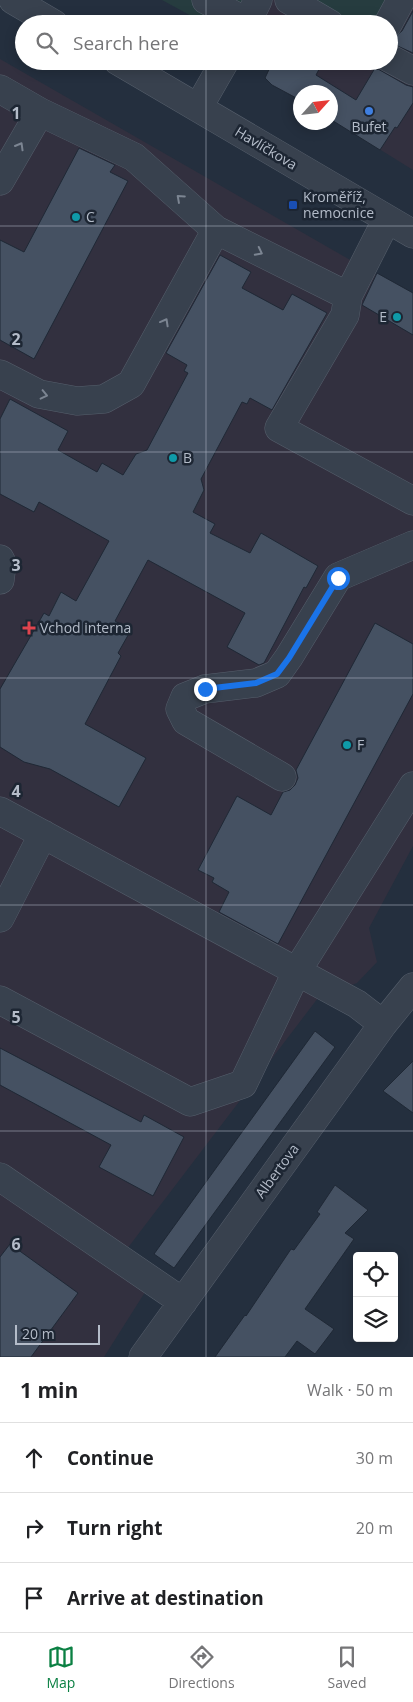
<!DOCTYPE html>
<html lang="en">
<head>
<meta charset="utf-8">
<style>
	:root { --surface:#fff; --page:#f2f2f2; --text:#202124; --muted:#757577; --line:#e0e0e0; --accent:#0b8043 }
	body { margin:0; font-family:"Open Sans",sans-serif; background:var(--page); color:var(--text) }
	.controls { position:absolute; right:15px; bottom:15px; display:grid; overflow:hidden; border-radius:5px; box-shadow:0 2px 12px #0003 }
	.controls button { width:45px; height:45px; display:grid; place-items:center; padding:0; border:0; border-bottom:1px solid var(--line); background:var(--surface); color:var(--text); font:25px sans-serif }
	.compass { position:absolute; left:293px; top:85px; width:45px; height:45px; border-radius:50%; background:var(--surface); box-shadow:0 2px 12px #0003; rotate:63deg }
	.scale { position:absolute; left:15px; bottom:12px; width:85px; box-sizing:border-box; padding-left:5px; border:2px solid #b4bcc9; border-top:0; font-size:14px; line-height:18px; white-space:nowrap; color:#b4bcc9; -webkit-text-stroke:4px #1d2633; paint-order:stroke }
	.stop { position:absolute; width:15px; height:15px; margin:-11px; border:4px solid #1a73e8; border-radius:50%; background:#fff }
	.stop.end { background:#1a73e8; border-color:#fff; box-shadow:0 1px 5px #0008 }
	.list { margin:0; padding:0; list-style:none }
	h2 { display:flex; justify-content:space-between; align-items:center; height:65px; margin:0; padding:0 20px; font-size:21px }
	h2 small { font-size:16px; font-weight:400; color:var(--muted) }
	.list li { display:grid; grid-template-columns:32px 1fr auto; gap:15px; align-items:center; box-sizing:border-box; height:70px; padding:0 20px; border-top:1px solid var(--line) }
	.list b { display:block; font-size:19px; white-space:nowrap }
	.list em { font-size:16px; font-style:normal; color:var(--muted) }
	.icon { flex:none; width:28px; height:28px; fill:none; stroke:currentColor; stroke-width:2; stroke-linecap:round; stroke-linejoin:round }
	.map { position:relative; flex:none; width:413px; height:1357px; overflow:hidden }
	.search { position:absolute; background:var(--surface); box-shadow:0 2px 12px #0003; left:15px; right:15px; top:15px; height:55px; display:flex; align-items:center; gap:12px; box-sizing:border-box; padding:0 18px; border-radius:28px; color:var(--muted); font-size:19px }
	.sheet { height:275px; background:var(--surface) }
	nav { display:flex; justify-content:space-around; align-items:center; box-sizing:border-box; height:70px; border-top:1px solid var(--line); background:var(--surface); font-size:14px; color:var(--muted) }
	nav a { display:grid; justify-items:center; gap:2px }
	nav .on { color:var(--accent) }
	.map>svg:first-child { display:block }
	.medical { fill:#32303f }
	.grass { fill:#263c3f }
	.building { fill:#455162; stroke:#1f2835 }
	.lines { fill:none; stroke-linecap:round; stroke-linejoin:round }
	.minor-casing { stroke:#565f6c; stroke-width:29 }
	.minor { stroke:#38414e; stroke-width:28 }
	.oneway { stroke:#7c8592 }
	.route { stroke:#1a73e8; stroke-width:6 }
	.grid { fill:none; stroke:#b4bcc9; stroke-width:1; stroke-opacity:0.55 }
	.shop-dot { fill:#3f7fe0; stroke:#1d2633; stroke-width:2 }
	.transit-dot { fill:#1a4fb4; stroke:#1d2633; stroke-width:2 }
	.culture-dot { fill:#0f9aa8; stroke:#1d2633; stroke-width:2 }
	.health-dot { fill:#e0444e; stroke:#1d2633; stroke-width:2 }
	.labels { text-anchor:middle; stroke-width:5; stroke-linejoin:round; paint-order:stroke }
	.poi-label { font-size:14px; fill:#b4bcc9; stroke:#1d2633; text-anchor:start }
	.street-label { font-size:14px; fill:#b4bcc9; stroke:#1d2633 }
	.grid-label { font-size:16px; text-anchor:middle; font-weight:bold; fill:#b4bcc9; stroke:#1d2633; stroke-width:5; stroke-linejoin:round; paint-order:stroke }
</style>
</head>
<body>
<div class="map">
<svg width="413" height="1357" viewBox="0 0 413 1357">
	<rect width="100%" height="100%" fill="#242f3e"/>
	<path class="medical" d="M175,0h238v170l-82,-51 -1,-27h-30v8l-28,-15 -5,-9 6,-15h116v-37h-170z
		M0,59l413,237v550l-44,82 8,34 -20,21 -39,15 -204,268 33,23 -43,68h-104z"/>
	<path class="grass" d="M162,0h83l-26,20c-5,1 -8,4 -13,4z
		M305,0h92l-13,24h-36z"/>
	<path class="building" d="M413,11v42l-22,-10 2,-5 9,-7z
		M273,61h48l2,1 -7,13 40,25 19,-32 2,2 1,-1 28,16 7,2v16l-16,25 -2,-1 -15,23 -50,-31v-27h-30v8l-28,-15 -7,-7z
		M79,148l36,17 -5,7 18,9 -94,178 -34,-19v-100l24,12z
		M220,255l31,17 -9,16 41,22 9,-16 35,19 -55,97 -22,-12 -3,6 -5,-2 -41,77 3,11 -11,22 22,12 -5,9 40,20 11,-20 57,33 -12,22 -2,-1 -40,76 -5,2 -32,-18 18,-34 -97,-53 -33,61 16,9 -13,23 3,3 -36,68 61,34 -27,49 -69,-38 -26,-7 -24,-15v-58l44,-76 5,3 12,-24 15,9 33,-60 -70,-39 -5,10 -34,-18v-75l10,-20 58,32 -10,19 39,22 5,-9 21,12 13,-21 11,-4 41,-77 -4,-2 3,-6 -21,-12z
		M377,273l36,20v42l-51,-30z
		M375,623l38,21v50l-135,250 -59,-32 10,-20 -17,-10 2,-4 -16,-8 39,-74 34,19 12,-23 7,-2 5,-5 3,-7 -2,-8z
		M315,1031l20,16 -161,221 -20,-14z
		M0,1048l141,74 3,-7 40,22 -31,59 -54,-29 12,-22 -111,-60z
		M413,1061v52l-30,-22z
		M335,1185l33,25 -23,23 9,6 -49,70 29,20 -19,25 -18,-13 -12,16h-70l30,-42 1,1 45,-67 3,1 26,-36 -3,-2z
		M10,1244l68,49 -47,64h-31v-100z"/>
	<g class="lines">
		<defs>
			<path id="minor" d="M13,0l41,24
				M206,0l41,22
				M289,0l41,24
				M246,24l12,-24
				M388,24l13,-24
				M389,58l24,13
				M118,61l295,173
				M0,89l40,23 94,45 82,73 132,66 39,-77
				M198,108l27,-47
				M0,181l40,-69
				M348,296l-3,19 -66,113 134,73
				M0,374l39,20 38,7 27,-2 27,-15 85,-154
				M0,559l2,4 -2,17
				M282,777l-96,-56 -6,-12 5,-12 20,-8 51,-6 21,-9 12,-17 49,-80 75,-32
				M0,811l357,193 26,20
				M0,918l43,-84
				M0,1000l190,102 53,-18 54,-113 116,-185
				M0,1177l183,125
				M143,1357l240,-333 30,-37"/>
		</defs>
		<use href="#minor" class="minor-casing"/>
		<use href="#minor" class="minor"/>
	</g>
	<defs><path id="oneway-chevron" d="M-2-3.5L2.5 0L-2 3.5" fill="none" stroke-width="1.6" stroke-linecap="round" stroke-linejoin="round" transform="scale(1.25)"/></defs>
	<g class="oneway">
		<use href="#oneway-chevron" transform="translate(20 146) rotate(-60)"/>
		<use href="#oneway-chevron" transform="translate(180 198) rotate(-138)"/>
		<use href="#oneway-chevron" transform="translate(259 252) rotate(27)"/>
		<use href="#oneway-chevron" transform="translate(165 322) rotate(-61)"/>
		<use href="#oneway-chevron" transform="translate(44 395) rotate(13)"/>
	</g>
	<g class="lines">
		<path class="route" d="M205,689l51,-6 21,-9 12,-16 49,-80"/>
	</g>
	<path class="grid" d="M206,0v24M206,61v1296M0,226h413M0,452h413M0,678h413M0,905h413M0,1131h413"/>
	<circle class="shop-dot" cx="369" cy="111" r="5"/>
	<rect class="transit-dot" x="288" y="200" width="10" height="10" rx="2.5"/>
	<g class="culture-dot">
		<circle cx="76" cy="217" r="5"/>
		<circle cx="397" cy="317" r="5"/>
		<circle cx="173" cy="458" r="5"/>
		<circle cx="347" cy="745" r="5"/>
	</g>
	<path class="health-dot" d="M26.5 620.5h5v5h5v5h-5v5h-5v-5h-5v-5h5z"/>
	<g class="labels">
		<g class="poi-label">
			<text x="369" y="132" text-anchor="middle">Bufet</text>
			<text x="303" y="202">Kroměříž,<tspan x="303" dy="16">nemocnice</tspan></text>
			<text x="86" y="222">C</text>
			<text x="387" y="322" text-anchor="end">E</text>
			<text x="183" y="463">B</text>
			<text x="40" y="633">Vchod interna</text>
			<text x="357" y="750">F</text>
		</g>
		<g class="street-label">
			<text transform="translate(266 148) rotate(31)" y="5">Havlíčkova</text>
			<text transform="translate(277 1171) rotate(-54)" y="5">Albertova</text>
		</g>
	</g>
	<g class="grid-label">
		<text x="16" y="119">1</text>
		<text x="16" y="345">2</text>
		<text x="16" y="571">3</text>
		<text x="16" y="797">4</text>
		<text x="16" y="1023">5</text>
		<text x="16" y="1250">6</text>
	</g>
</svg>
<div class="controls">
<button><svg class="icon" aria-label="locate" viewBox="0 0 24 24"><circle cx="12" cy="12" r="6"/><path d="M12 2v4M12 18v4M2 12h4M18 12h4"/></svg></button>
<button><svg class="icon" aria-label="layers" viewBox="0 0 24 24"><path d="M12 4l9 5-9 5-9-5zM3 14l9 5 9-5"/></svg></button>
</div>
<svg class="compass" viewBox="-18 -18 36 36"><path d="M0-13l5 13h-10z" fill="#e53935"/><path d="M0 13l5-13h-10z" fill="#757577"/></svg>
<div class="scale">20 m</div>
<div class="stop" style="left:338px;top:578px"></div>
<div class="stop end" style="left:205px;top:689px"></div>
<div class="search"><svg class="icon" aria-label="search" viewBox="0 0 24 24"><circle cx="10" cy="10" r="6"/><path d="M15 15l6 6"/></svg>Search here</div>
</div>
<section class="sheet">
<h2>1 min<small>Walk · 50 m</small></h2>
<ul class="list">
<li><svg class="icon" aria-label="ahead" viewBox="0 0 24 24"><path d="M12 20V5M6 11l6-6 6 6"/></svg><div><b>Continue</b></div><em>30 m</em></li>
<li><svg class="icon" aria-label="right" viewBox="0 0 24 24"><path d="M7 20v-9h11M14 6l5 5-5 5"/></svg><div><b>Turn right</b></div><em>20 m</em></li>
<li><svg class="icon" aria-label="arrive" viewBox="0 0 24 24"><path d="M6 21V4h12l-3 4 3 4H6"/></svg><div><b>Arrive at destination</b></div></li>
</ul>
</section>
<nav>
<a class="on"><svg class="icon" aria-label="map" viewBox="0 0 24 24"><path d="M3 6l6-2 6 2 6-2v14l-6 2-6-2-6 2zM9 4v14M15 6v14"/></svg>Map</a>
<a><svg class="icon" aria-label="directions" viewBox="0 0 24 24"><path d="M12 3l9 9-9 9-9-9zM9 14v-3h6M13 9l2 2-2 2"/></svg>Directions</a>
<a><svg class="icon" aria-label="saved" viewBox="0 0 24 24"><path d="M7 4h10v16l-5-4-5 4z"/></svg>Saved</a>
</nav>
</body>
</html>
